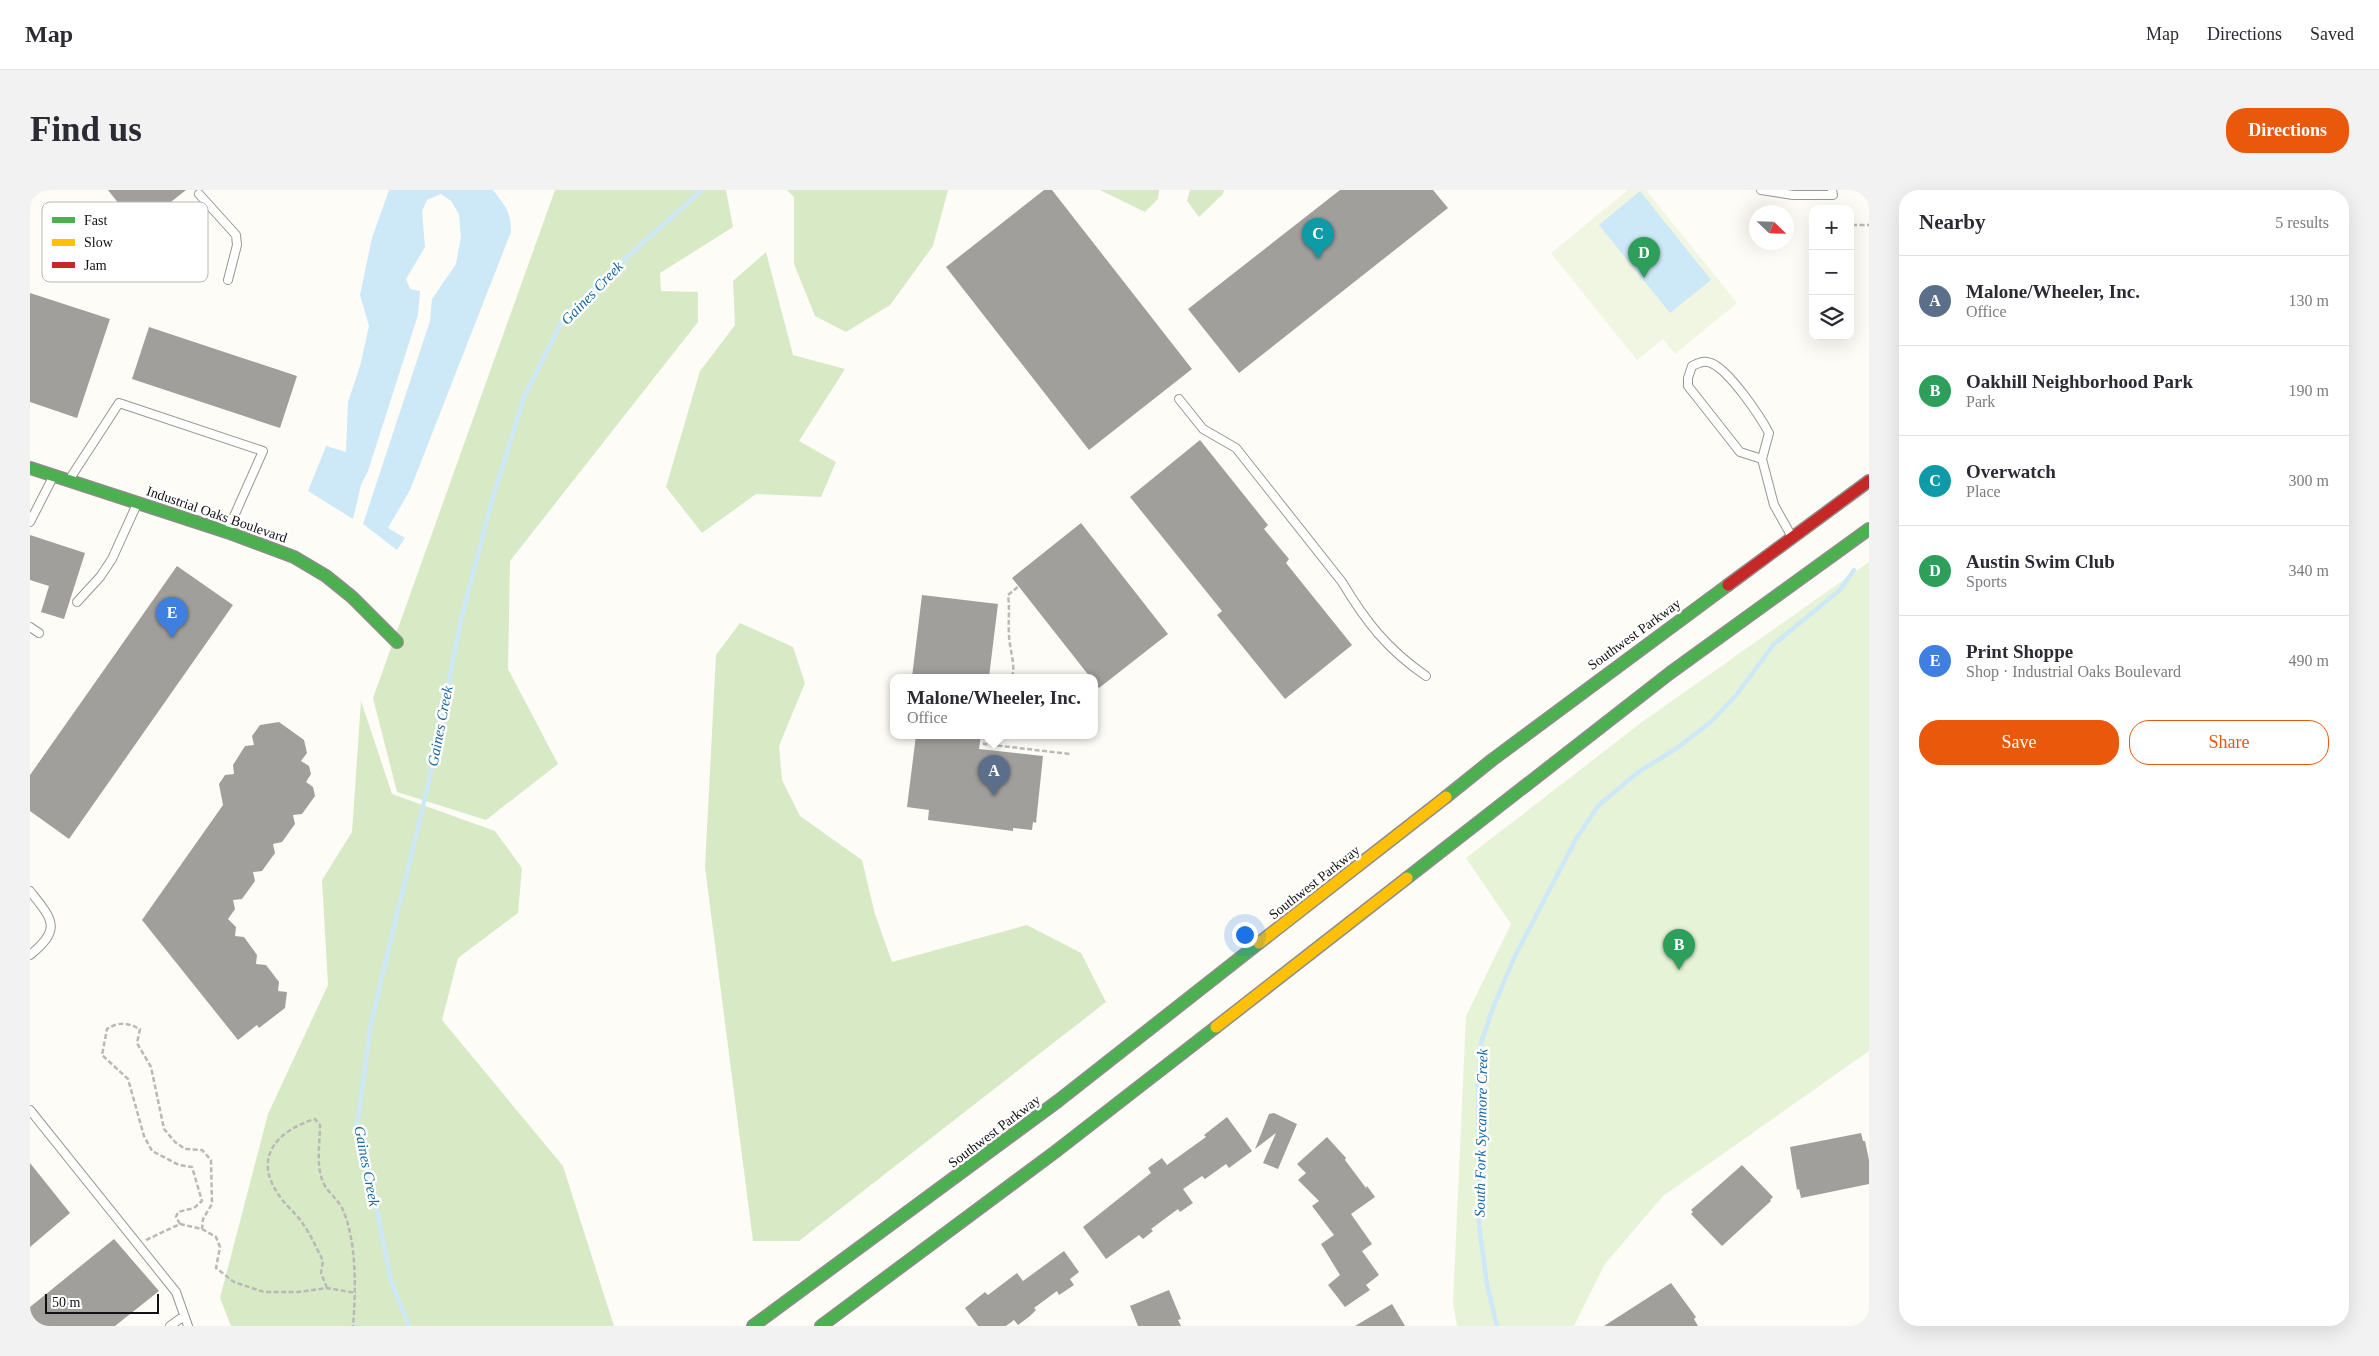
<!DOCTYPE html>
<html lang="en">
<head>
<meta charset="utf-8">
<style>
	:root { --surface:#fff; --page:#f2f2f3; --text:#2b2b33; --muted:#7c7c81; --line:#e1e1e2; --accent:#ea580c }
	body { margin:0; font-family:"Times New Roman",serif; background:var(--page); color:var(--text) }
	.controls { position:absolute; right:15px; top:15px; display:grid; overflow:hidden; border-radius:10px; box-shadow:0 5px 20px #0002 }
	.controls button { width:45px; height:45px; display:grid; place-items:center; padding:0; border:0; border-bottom:1px solid var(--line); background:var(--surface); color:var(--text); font:25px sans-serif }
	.compass { position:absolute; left:1719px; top:15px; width:45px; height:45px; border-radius:50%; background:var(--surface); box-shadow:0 5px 20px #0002; rotate:113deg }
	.scale { position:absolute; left:15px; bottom:12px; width:114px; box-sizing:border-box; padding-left:5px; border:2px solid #111; border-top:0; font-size:14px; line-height:18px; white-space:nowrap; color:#111; -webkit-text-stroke:4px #fff; paint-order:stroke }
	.you { position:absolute; left:1214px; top:744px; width:18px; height:18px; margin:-12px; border:4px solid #fff; border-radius:50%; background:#1a73e8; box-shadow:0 0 0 8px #1a73e833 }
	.badge { display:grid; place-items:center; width:32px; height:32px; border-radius:50%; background:var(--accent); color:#fff; font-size:16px; font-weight:700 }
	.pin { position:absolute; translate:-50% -41px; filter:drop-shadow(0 1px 2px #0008) }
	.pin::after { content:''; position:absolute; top:26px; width:18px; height:15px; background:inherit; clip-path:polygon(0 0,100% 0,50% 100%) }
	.popup { position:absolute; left:860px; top:484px; width:208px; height:65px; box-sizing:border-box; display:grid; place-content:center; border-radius:10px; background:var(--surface); filter:drop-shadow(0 1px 4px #0005); font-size:16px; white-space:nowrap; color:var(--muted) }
	.popup b { font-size:19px; color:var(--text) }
	.popup::after { content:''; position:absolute; left:50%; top:100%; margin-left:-10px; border:10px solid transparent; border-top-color:var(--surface) }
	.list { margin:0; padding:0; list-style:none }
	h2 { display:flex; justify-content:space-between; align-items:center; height:65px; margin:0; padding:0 20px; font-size:21px }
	h2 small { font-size:16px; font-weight:400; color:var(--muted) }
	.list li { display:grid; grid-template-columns:32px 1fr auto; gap:15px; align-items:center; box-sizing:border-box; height:90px; padding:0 20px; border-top:1px solid var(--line) }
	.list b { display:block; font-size:19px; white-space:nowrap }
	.list p { margin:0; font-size:16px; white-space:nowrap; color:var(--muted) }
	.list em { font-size:16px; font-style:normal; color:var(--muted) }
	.actions { display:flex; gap:10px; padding:15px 20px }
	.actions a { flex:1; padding:11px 0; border:1px solid var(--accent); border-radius:20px; text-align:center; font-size:18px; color:var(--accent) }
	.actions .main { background:var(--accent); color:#fff }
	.icon { flex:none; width:28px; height:28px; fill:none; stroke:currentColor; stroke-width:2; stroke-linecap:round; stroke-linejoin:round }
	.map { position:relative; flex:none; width:1839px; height:1136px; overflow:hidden; border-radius:20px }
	header { display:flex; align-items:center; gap:30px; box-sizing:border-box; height:70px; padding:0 25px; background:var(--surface); border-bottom:1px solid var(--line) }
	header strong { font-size:24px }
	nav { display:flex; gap:28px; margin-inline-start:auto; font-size:18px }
	.intro { display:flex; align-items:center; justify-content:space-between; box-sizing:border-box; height:120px; padding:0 30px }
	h1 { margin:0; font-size:35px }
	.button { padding:12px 22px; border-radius:20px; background:var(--accent); color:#fff; font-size:18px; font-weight:700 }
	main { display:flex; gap:30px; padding:0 30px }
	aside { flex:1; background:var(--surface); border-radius:20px; box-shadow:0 5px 20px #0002 }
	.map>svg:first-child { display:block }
	.green { fill:#e7f3d7 }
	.forest { fill:#d8eac5 }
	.pitch { fill:#f0f6e1 }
	.water { fill:#cde8f7 }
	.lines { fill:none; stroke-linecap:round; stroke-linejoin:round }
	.stream { stroke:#cde8f7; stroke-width:4.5 }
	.building { fill:#a19f9c }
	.lane-casing { stroke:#979795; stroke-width:10 }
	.fast-casing { stroke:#8e8d8b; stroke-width:14 }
	.slow-casing { stroke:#8e8d8b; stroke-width:14 }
	.jam-casing { stroke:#8e8d8b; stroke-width:14 }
	.path { stroke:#b9b9b8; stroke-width:2.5; stroke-dasharray:5 2.5; stroke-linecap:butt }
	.lane { stroke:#fffffe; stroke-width:8 }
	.fast { stroke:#4caf50; stroke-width:11 }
	.slow { stroke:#ffc107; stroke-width:11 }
	.jam { stroke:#c62828; stroke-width:11 }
	.labels { text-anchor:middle; stroke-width:5; stroke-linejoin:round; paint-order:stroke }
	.street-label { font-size:14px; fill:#111; stroke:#fff }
	.water-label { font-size:15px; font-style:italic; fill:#1768a6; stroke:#fff }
	.key { fill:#fff; stroke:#b8b8b8; stroke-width:1 }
	.key-label { font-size:14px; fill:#111 }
</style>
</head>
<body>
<header>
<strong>Map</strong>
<nav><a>Map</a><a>Directions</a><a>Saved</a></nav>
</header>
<div class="intro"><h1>Find us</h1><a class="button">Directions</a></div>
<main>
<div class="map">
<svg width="1839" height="1136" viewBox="0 0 1839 1136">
	<rect width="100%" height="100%" fill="#fdfcf7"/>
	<path class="green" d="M1839,372v489l-206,145 -58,68 -31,62h-117l-4,-23 13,-287 45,-92 -45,-66 176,-136z"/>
	<path class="forest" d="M525,0h171l7,37 -73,46 1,18 37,1v30l-188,239 -2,108 50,95 -72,56 -89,-28 -24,-94z
		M757,0h161l-15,56 -43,59 -44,27 -31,-16 -21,-52v-67z
		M1070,0h59l-1,9 -13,13z
		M1160,0h34l-1,4 -24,23 -12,-16z
		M736,62l27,103 52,14 -46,72 37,21 -15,35 -65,-3 -54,39 -36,-46 34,-116 35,-46 -2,-44z
		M710,433l53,24 12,36 -26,63 3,34 18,36 62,44 13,54 17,48 135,-37 54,28 25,49 -307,239h-46l-48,-374 11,-212z
		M331,511l31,93 103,37 27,37 -4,45 -60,45 -16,62 121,146 51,160h-383l-11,-28 48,-184 60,-129 -6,-105 30,-48z"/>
	<path class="pitch" d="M1598,0h18l91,113 -62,51 -12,-15 -26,21 -86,-107z"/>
	<path class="water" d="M359,0h104c12,16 18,21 18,42l-101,258 -22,38 17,10 -8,12 -34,-26 67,-203 2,-22 24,-35 5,-27 -2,-23 -8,-13 -10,-7 -14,6 -5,11 3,36 -19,32 4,10 10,2 -2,24 -50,156 -7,14 -8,34 -45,-28 18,-45 20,6 2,-50 12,-36 9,-40 -9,-31 12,-57z
		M1610,1l71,89 -41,33 -71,-88z"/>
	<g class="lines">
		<path class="stream" d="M1837,0l2,8
			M379,1136l-18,-45 -16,-81 -18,-75 14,-102 58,-242 32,-161 30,-116 33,-107 37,-74 37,-40 104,-93
			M1467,1136l-10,-41 -8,-60 -1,-145 3,-37 12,-35 21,-50 62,-119 22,-33 39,-33 40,-25 35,-27 25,-27 37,-50 66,-54 14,-20"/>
	</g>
	<path class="building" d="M78,0h78l-48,38z
		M1014,0h8l140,179 -103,81 -143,-183z
		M1310,0h93l15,18 -209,165 -51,-64z
		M0,103l80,26 -33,99 -47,-16z
		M119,137l148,49 -17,52 -148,-49z
		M1170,250l68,85 -4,4 25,30 -3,4 66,82 -67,54 -68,-84 5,-4 -92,-114z
		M1051,333l87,111 -69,54 -5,-6v-5h-4l-78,-99z
		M0,345l55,18 -21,66 -23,-7 8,-26 -19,-6z
		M147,376l56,39 -164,234 -39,-28v-36z
		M892,405l76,9 -9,73h-77z
		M249,532l25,18 3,13 -6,8 8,5 2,8 -5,8 7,5 2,9 -13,18 -9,1 2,9 -13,18 -9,2 2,9 -13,18 -9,1 2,9 -13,18 -9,1 2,9 -7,10 8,8 -1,9 9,1 13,18 -1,9 10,1 13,17 -1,9 9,1 -2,16 -26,20 -2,-3 -19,15 -96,-120 81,-115 -4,-21 6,-9 9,-1 -1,-9 12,-19 9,-1 -2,-9 8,-11z
		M886,545h65l-2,14 64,7 -7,67 -3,-1 -1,8 -19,-2v3l-85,-11 1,-10 -22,-3z
		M1244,923l23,11 -19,45 -15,-6 13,-30 -21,16 14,-35z
		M1197,927l25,34 -23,17 -3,-4 -21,15 -3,-3 -19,13 10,14 -13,9 -2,-3 -27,20 2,2 -10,8 -4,-4 -33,24 -23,-32 68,-54 -3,-5 14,-10 5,7 39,-28 -2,-2z
		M1831,943l2,8h2l4,19v24l-68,14 -2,-9 -2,1 -7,-43z
		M1297,947l19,21 -1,2 21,28 1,-2 8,11 -24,17 21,30 -10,7 17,24 -13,10 4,5 -25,17 -17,-22 12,-10 -19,-31 13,-9 -22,-29 7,-5 -21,-21 8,-7 -9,-9z
		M0,973l40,50 -40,34z
		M1712,975l31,32 -3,3 1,1 -49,45 -31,-32 2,-2 -2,-2z
		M84,1049l45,52 -44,35h-85v-19z
		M1034,1061l15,21 -9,7 4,6 -15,10 -2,-4 -23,17 2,2 -6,6 -12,9 -4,-5 -8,6h-28l-13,-18 20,-16 3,3 29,-22 6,8z
		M1641,1093l25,34 -2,2 4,7h-94z
		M1139,1100l12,29 -3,1 3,6h-43l-8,-20z
		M1362,1114l13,22h-50z"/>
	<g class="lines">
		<defs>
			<path id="lane" d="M1731,0l32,5h40l-1,-5
				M169,4l37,41 1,10 -9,35
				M1149,209l24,30 33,19 106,134c24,40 45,67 84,94
				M1732,269l-22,-7 -52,-66v-8l4,-12c7,-3 12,-6 19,-3 18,7 49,53 58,70l-7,26 12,46 18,32
				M39,290l50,-77 144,48 -36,81
				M0,332l23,-45
				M47,412l23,-25 12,-18 25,-55
				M0,437l9,6
				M0,701c23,29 32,38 0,64
				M0,920l146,182 12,34
				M140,1136l14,-10"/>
			<path id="fast" d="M0,278l197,64 67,25 32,19 26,21 45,45
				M1416,607l46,-37 236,-175
				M1377,688l263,-205 199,-144
				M723,1136l305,-225 201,-158
				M791,1136l234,-174 161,-125"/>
			<path id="slow" d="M1229,753l187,-146
				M1186,837l191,-149"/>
			<path id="jam" d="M1698,395l141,-104"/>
		</defs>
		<use href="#lane" class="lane-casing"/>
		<use href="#fast" class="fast-casing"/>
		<use href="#slow" class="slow-casing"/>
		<use href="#jam" class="jam-casing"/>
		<path class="path" d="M1822,35h17
			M982,487c4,-14 -3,-28 -3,-43 -1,-13 1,-25 -1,-39l11,-9
			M955,545l-1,9 86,10
			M150,1034l-4,-7 2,-5 16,-4 8,-7 -10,-34 -13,-2 -27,-14 -8,-15 -16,-57 -26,-24 5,-26c13,-8 20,-6 33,0l-3,14 14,24 13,62 11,13 10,7 17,1 9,10 1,44 -9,15 -1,10
			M116,1050l34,-16 22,5 14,8 4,10 -4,21 18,14 30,10h34l29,-4 29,5
			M297,1098l-6,-15 2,-12c-6,-12 -12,-26 -20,-37 -6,-10 -16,-17 -22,-26 -30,-39 -5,-67 34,-79l5,6c0,19 -5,44 5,61 5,8 13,14 17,22 15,32 14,83 11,118"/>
		<use href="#lane" class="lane"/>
		<use href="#fast" class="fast"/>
		<use href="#slow" class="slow"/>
		<use href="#jam" class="jam"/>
	</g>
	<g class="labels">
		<g class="street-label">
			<text transform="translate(187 324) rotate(19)" y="5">Industrial Oaks Boulevard</text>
			<text transform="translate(1604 444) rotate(-36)" y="5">Southwest Parkway</text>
			<text transform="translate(1284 692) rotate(-38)" y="5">Southwest Parkway</text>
			<text transform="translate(964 941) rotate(-37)" y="5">Southwest Parkway</text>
		</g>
		<g class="water-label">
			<text transform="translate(562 103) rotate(-46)" y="5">Gaines Creek</text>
			<text transform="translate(410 536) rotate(-79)" y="5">Gaines Creek</text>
			<text transform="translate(1451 943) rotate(-89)" y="5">South Fork Sycamore Creek</text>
			<text transform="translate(337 976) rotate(79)" y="5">Gaines Creek</text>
		</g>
	</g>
	<rect x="12" y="12" width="166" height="80" rx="8" class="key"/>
	<rect x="22" y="27" width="23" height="6" fill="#4caf50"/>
	<rect x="22" y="49" width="23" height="7" fill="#ffc107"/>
	<rect x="22" y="72" width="23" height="6" fill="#c62828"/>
	<g class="key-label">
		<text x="54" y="35">Fast</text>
		<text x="54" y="57">Slow</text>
		<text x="54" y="80">Jam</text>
	</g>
</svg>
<div class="controls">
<button>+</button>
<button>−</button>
<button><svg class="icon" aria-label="layers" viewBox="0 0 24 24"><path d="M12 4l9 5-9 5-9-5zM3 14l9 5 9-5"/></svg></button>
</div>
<svg class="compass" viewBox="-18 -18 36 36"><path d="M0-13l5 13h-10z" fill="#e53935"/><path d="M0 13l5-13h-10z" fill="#7c7c81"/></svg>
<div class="scale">50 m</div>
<div class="you"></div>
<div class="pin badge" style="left:964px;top:606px;background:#5c6f8a">A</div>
<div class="popup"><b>Malone/Wheeler, Inc.</b>Office</div>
<div class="pin badge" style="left:1649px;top:780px;background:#2e9e5b">B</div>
<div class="pin badge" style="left:1288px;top:69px;background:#0f9aa8">C</div>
<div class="pin badge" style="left:1614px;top:88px;background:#2e9e5b">D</div>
<div class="pin badge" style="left:142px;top:448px;background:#3f7fe0">E</div>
</div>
<aside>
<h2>Nearby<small>5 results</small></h2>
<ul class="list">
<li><span class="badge" style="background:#5c6f8a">A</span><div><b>Malone/Wheeler, Inc.</b><p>Office</p></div><em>130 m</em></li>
<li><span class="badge" style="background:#2e9e5b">B</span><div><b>Oakhill Neighborhood Park</b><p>Park</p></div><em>190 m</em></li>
<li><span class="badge" style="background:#0f9aa8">C</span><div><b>Overwatch</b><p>Place</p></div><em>300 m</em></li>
<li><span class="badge" style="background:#2e9e5b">D</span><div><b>Austin Swim Club</b><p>Sports</p></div><em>340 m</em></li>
<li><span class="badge" style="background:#3f7fe0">E</span><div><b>Print Shoppe</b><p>Shop · Industrial Oaks Boulevard</p></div><em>490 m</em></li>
</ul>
<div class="actions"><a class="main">Save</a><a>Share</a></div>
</aside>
</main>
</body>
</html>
